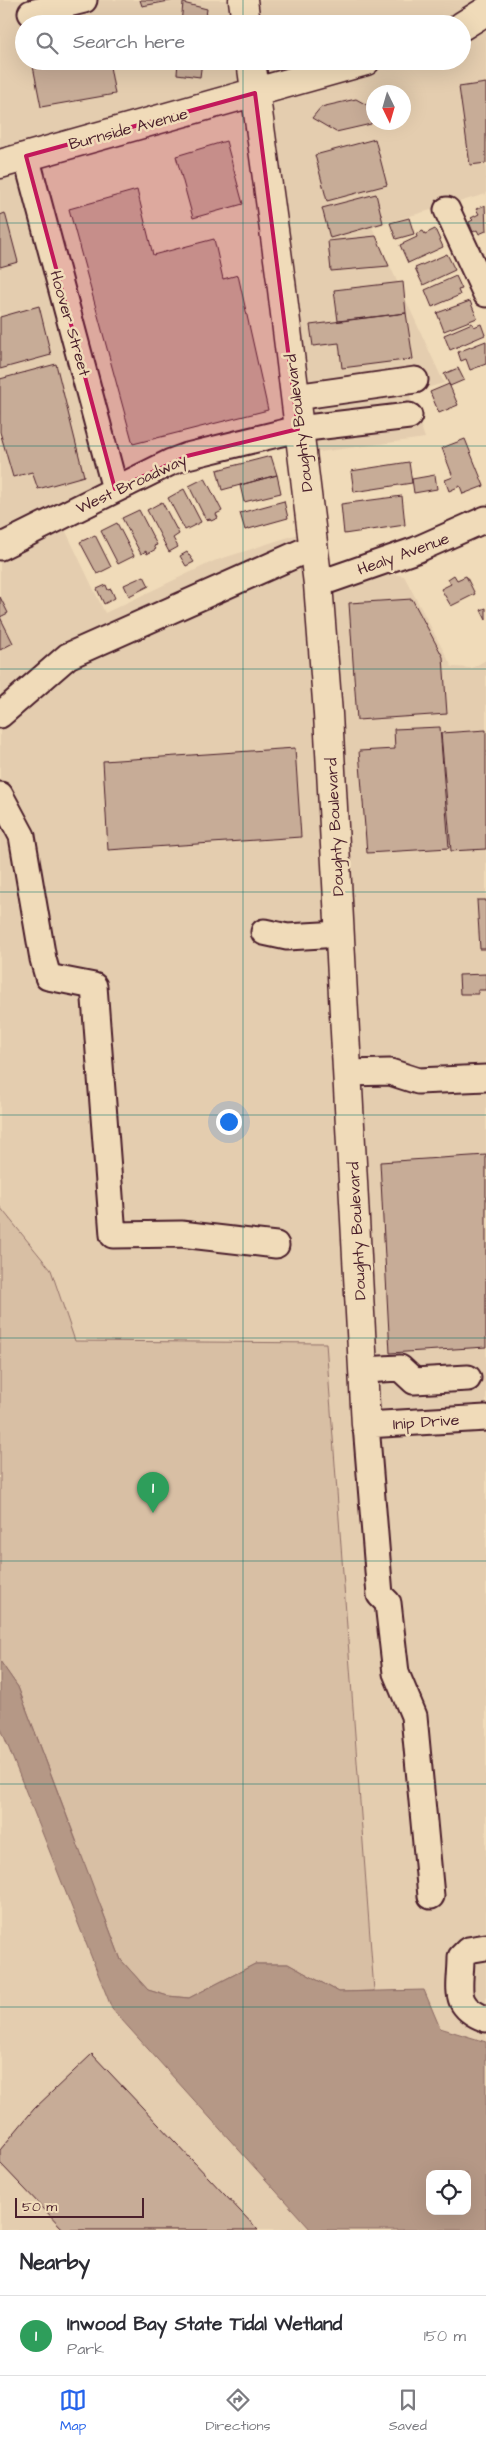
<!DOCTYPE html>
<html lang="en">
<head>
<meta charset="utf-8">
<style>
	:root { --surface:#fff; --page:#f2f2f3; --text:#2b2b33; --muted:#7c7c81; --line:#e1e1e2; --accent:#2563eb }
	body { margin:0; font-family:"Architects Daughter",sans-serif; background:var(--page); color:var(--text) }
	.controls { position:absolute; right:15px; bottom:15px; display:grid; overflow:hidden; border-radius:10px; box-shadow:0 5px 20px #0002 }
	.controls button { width:45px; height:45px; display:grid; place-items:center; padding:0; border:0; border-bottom:1px solid var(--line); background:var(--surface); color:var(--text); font:25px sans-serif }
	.compass { position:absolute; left:366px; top:85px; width:45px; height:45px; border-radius:50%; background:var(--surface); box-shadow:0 5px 20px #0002; rotate:175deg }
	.scale { position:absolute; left:15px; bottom:12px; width:129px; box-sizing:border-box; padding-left:5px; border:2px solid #4a1f2b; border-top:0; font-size:14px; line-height:18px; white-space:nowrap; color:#4a1f2b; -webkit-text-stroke:4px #f0dbb9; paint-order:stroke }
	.you { position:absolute; left:228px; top:1121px; width:18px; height:18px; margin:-12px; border:4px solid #fff; border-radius:50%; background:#1a73e8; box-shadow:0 0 0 8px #1a73e833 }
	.badge { display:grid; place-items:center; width:32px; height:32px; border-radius:50%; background:var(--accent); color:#fff; font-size:16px; font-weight:700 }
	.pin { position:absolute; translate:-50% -41px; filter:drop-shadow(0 1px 2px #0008) }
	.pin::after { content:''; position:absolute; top:26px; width:18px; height:15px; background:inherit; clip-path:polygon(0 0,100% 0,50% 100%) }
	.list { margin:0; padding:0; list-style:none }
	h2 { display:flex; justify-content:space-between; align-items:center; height:65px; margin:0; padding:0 20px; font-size:21px }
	h2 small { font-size:16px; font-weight:400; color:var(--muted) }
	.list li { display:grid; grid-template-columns:32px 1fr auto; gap:15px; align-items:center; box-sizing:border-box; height:80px; padding:0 20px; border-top:1px solid var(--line) }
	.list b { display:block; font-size:19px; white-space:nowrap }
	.list p { margin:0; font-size:16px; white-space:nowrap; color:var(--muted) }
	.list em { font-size:16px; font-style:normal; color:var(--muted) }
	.icon { flex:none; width:28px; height:28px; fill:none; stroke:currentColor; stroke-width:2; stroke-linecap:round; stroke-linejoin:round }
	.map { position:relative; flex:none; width:486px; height:2230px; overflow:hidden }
	.search { position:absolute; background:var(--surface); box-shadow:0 5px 20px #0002; left:15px; right:15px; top:15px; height:55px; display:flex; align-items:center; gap:12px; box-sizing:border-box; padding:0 18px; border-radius:28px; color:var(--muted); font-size:19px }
	.sheet { height:145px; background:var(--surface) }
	nav { display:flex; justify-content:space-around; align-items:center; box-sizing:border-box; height:70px; border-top:1px solid var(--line); background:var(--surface); font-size:14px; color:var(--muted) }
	nav a { display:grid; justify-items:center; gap:2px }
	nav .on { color:var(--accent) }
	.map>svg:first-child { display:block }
	.built { fill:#e4cdaf; fill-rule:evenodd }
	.green { fill:#d8bfa4; stroke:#916f68 }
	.water { fill:#b59886; stroke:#8a6862; fill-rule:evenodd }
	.building { fill:#c7ac97; stroke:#4a1f2b }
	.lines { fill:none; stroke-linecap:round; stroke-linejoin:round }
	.minor-casing { stroke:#4a1f2b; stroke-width:29 }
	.major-casing { stroke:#4a1f2b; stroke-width:31 }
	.minor { stroke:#f0dbb9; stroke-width:25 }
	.major { stroke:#f0dbb9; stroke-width:28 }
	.marked { fill:#c2185b; fill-opacity:0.2; stroke:#c2185b; stroke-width:4; stroke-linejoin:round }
	.grid { fill:none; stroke:#0f766e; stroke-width:1; stroke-opacity:0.55 }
	.labels { text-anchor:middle; stroke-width:5; stroke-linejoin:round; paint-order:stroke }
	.street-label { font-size:16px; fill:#4a1f2b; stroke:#f0dbb9 }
</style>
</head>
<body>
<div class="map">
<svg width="486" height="2230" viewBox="0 0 486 2230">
	<rect width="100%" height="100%" fill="#f0dbb9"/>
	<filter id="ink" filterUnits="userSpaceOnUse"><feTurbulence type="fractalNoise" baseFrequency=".02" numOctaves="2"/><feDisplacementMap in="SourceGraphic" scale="10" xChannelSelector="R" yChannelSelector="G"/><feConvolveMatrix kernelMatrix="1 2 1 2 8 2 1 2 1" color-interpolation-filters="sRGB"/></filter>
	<g filter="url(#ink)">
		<path class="built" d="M0,0h486v194l-114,33 72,156 -35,10 16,45 -121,16 -2,-18 -116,29 -125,56 44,92 109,-52 100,-32 6,49 39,-11 45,9 48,91 20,1 14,-8v1382l-46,-14 -16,-37h-50l-48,-648 -252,-2 -23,-71 -51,-63zM24,24h438v37h-438zM374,92h30v30h-30z
			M0,1726l112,283 199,221h-311z"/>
		<path class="green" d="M0,1207l51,63 24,71 251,2 48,648 -35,1 -51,-28h-33l-66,34 -21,-2 -20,-6 -27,-30 -20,-53h-4l-21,-67 -58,-153 -18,-26z"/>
		<path class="water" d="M0,1661l18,26 103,273 27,30 20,6 21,2 66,-34h33l51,28 85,-2 16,38 46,14v188h-175l-199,-221 -112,-283zM430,2174h37v37h-37z"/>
		<path class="building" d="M140,0h35l-33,6z
			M183,3l24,6 -2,15h-24z
			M32,61h77l6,33 -74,13z
			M178,61h24l-2,16 -23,-3z
			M486,83v80l-16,2 -11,-78z
			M356,99l18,10 -3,15 -35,8 -24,-14 9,-11z
			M375,139l12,46 -60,16 -12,-46z
			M226,141l17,63 -50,14 -17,-62z
			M137,190l16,65 61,-16 9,40 15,-4 30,135 -135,34 -64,-235z
			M376,194l7,29 -53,15 -8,-30z
			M485,205l1,26 -7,3 -2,-4 -4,2 -4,-10 4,-2 -2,-2 8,-4 -3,-5z
			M5,213l13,49 -18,5v-52z
			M409,218l5,16 -18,5 -6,-16z
			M435,229l8,18 -35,16 -8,-18 17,-8 -1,-3 7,-3 2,3z
			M376,236l13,30 -58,5 -3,-30z
			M447,254l8,16 -32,15 -8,-17z
			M456,276l6,13 -4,1 2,5 -28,12 -7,-17z
			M403,282l3,31 -68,8 -4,-31z
			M470,301l7,17 -33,13 -7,-18z
			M39,306l12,49 -51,14v-52z
			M406,313l7,46 -71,9 -3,-25 -26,3 -3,-21z
			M472,323l2,4 7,-3 4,11 -35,15 -6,-15z
			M486,341v23l-16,6 -4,-11 -5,2 -3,-9z
			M56,364l28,112 -46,13 -6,-17 -19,5 -13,-45v-53z
			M458,368l6,12 -14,6 -6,-12z
			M449,384l9,21 -19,8 -9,-21z
			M465,439l19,47 -21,8 -3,-8 -11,5 -4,-11 8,-3 -11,-29z
			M271,456l6,19 -55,15 -5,-20z
			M409,462l3,21 -58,9 -3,-21z
			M277,475l4,18 -37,9 -4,-17z
			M435,475l2,14 -23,4 -2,-14z
			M205,478l17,33 -6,3 2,4 -7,3 -1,-2 -4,1 -17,-34z
			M184,489l17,33 -16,8 -17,-32z
			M402,496l3,29 -61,9 -3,-30z
			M284,501l4,17 -43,12 -5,-17z
			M162,502l17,32 -6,4 5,9 -9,5 -22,-42z
			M139,510l18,35 -3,1 2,3 -9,5 -1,-3 -5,3 -19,-36z
			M117,523l17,33 -16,8 -17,-33z
			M95,535l16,32 -14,7 -17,-32z
			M187,552l7,10 -8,4 -6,-10z
			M454,575l3,5 9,-4 9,18 -24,12 -10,-17 10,-5 -3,-5z
			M144,576l5,10 -20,10 -5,-11z
			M106,585l2,5 3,-1 4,9 -11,6 -7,-15z
			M0,597l8,16 -8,4 13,26 -13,7z
			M412,599l31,58 4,57 -90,6 -8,-117z
			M486,608v12l-5,-10z
			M440,727l9,121 -82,5 -8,-102 36,-2 -1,-20z
			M486,730v119l-35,2 -10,-118z
			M295,748l6,89 -193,13 -5,-89z
			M477,900h9v49h-6z
			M486,974v16h-8v4h-18l-1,-19z
			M486,1155v192l-96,6 -10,-191z
			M92,2054l166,176h-194l-64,-67v-13l34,-41z"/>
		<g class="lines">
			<defs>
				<path id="minor" d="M31,13l53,-13
					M26,156l89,333
					M447,210l39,84
					M295,397l120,-17
					M0,547l171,-85 16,-6 111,-27 111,-13
					M318,584l98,-34 70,-31
					M0,715l68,-59 245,-109
					M0,795l22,41 21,123 5,18 46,9 19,249 68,-1 95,11
					M264,932l23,5 53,-3
					M347,1073l43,-1 28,9 68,-3
					M363,1370l37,-2 14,13 54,-3
					M431,1896l-17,-180 -18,-43 -8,-70 -8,-8 -14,-170 120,-7
					M486,1947l-18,3 -7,7c0,32 -10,49 25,62"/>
				<path id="major" d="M243,0l3,24
					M462,26l24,-15
					M251,61l30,220 37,303 10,130 38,711
					M0,164l366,-103"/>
			</defs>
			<use href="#minor" class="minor-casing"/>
			<use href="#major" class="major-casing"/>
			<use href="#minor" class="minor"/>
			<use href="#major" class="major"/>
		</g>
	</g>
	<path class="marked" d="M255,93l43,336 -111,27 -72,33 -89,-333z"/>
	<path class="grid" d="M243,0v24M243,61v2169M0,223h486M0,446h486M0,669h486M0,892h486M0,1115h486M0,1338h486M0,1561h486M0,1784h486M0,2007h486"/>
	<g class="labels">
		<g class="street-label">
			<text transform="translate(128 128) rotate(-15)" y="6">Burnside Avenue</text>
			<text transform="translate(71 323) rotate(74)" y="6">Hoover Street</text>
			<text transform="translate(298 423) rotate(-97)" y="6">Doughty Boulevard</text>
			<text transform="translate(131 483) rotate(-25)" y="6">West Broadway</text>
			<text transform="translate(403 553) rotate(-20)" y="6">Healy Avenue</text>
			<text transform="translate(334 827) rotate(-93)" y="6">Doughty Boulevard</text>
			<text transform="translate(356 1231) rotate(-93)" y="6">Doughty Boulevard</text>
			<text transform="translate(426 1421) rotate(-4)" y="6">Inip Drive</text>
		</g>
	</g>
</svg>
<div class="controls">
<button><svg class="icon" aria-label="locate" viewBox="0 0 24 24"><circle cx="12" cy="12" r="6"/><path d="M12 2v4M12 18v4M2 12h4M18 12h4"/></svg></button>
</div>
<svg class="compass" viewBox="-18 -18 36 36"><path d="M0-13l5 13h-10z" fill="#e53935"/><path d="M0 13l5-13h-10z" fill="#7c7c81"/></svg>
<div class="scale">50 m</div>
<div class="you"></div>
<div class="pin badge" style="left:153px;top:1513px;background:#2e9e5b">1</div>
<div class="search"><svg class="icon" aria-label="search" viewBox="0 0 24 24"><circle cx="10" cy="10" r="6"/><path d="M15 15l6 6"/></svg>Search here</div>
</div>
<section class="sheet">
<h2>Nearby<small></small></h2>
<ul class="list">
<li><span class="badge" style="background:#2e9e5b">1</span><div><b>Inwood Bay State Tidal Wetland</b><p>Park</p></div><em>150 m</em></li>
</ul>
</section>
<nav>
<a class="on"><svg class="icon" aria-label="map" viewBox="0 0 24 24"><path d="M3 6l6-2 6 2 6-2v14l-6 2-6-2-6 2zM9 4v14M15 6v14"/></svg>Map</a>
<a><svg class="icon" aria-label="directions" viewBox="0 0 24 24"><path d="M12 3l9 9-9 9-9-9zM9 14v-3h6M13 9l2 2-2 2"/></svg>Directions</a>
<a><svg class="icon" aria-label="saved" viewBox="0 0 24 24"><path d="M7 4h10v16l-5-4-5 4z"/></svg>Saved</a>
</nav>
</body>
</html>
